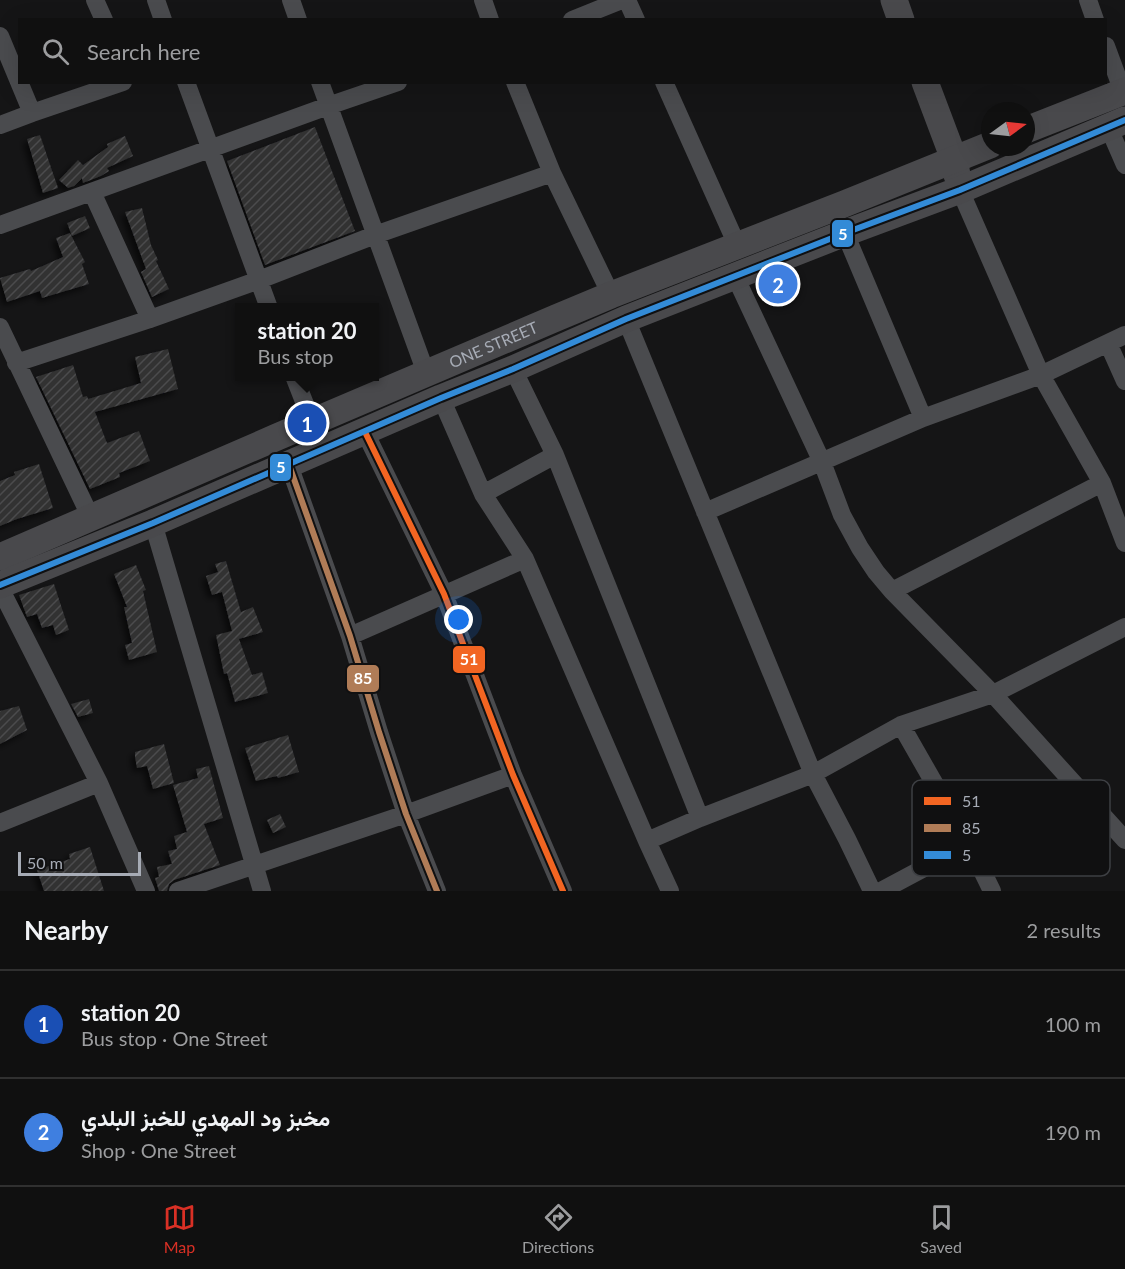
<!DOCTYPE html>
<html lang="en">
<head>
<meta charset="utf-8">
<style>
	:root { --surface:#101010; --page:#191919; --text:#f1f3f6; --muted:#9c9d9f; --line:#303030; --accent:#d93025 }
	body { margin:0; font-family:Lato,Vazirmatn,sans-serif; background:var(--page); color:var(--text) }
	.compass { position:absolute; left:981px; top:102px; width:54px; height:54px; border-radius:50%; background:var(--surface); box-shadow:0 6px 24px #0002; rotate:75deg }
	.scale { position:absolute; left:18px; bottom:15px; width:123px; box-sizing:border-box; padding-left:6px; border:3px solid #a7acb6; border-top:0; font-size:16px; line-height:21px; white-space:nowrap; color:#a7acb6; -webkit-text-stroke:4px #101011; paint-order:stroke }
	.you { position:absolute; left:459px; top:620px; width:21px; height:21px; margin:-15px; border:4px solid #fff; border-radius:50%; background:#1a73e8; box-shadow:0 0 0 9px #1a73e833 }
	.badge { display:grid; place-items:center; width:39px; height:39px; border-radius:50%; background:var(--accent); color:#fff; font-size:20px; font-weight:700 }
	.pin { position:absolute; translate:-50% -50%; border:3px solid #fff; box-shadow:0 2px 6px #0006 }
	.popup { position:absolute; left:235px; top:303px; width:144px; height:78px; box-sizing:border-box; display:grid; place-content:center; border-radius:0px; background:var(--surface); filter:drop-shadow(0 2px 4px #0005); font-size:20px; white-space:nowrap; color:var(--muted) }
	.popup b { font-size:22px; color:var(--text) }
	.popup::after { content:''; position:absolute; left:50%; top:100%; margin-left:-12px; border:12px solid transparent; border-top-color:var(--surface) }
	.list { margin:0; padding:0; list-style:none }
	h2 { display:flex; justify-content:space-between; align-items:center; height:78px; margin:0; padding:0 24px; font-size:26px }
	h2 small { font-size:20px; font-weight:400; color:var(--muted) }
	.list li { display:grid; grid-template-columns:39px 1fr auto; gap:18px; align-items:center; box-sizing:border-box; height:108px; padding:0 24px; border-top:2px solid var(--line) }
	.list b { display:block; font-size:22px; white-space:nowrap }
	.list p { margin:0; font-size:20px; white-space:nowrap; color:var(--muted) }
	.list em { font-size:20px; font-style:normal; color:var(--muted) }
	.icon { flex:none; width:33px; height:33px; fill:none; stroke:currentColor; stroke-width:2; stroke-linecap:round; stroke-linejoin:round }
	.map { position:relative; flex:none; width:1125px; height:891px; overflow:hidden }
	.search { position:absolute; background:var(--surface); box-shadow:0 6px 24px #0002; left:18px; right:18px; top:18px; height:66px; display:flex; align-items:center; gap:15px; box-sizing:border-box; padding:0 21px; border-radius:0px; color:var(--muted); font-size:22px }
	.sheet { height:294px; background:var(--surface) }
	nav { display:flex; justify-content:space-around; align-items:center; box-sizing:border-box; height:84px; border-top:2px solid var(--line); background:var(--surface); font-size:16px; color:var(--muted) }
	nav a { display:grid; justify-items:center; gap:3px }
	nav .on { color:var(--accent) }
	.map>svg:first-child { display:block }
	.building { fill:url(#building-hatch); filter:url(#shadow) }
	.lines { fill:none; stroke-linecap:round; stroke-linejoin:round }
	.street { stroke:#4a4b4e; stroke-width:18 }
	.secondary { stroke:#49494c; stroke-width:27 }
	.bus-1-casing { stroke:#101011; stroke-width:10 }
	.bus-2-casing { stroke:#101011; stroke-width:10 }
	.bus-3-casing { stroke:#101011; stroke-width:10 }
	.bus-1 { stroke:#f26522; stroke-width:6 }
	.bus-2 { stroke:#b07c57; stroke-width:6 }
	.bus-3 { stroke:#338bd7; stroke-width:6 }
	.labels { text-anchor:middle; stroke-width:5; stroke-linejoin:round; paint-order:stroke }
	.street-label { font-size:16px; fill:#a7acb6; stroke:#101011 }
	.key { fill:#101011; stroke:#3d3f43; stroke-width:1.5 }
	.key-label { font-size:16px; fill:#a7acb6 }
	.line-badge { stroke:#101011; stroke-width:2 }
	.badge-label { font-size:16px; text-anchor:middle; font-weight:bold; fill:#fff }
</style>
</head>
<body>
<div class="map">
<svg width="1125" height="891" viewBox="0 0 1125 891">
	<defs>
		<pattern id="building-hatch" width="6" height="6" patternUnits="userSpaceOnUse" patternTransform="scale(1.5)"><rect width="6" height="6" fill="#303031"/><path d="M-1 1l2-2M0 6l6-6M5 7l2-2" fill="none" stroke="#4b4b4d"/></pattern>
		<filter id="shadow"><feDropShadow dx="-4" dy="4" stdDeviation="3" flood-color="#0009"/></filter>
	</defs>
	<rect width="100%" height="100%" fill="#151516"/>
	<path class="building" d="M315,127l40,104 -90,34 -38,-104z
		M40,135l18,53 -15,5 -16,-54z
		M125,136l8,20 -26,12 2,3 -8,5 -18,7 -1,-5 -8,8 -6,2 -9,-8 19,-20 5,5 25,-18 -1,-3z
		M142,208l9,37 7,15 -2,1 13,28 -17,8 -11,-25 5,-3 -21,-57z
		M85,216l5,12 -18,8 -5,-13z
		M70,233l15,29 -3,2 7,20 -47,14 -2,-7 -33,11 -7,-24 30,-9 1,2 32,-14 -7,-19z
		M168,349l10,40 -83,23 12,31 32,-12 11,30 -31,12 1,4 -30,12 -54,-112 37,-12 10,32 4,-1 1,3 53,-16 -6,-26z
		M39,464l14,44 -36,11 -17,7v-45l15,-6 -1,-3z
		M226,561l15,51 12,-5 10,25 -24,7 13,36 10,-3 6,21 -33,9 -8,-29 -3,1 -8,-39 16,-4 -10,-39 -10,3 -6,-19 12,-4 -3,-8z
		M136,565l10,25 -3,1 14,61 -28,8 -4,-15 7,-2 -8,-36h3l-13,-33z
		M54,584l15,46 -13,5 -3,-10 -11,3 -5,-14 -10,3 -8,-22z
		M89,699l4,14 -15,4 -7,-13z
		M19,706l8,24 -27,14v-33z
		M288,735l11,37 -21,6 -1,-2 -21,5 -11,-33z
		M164,744l10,39 -21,6 -6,-23 -10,2 -2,-11v-5z
		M209,766l14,52 -19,6 16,41 -46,15 -5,4 -2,7h-8l-4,-13 4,-1 -2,-10 15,-3 -4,-13 9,-2 -3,-13 13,-4 -14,-47 25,-7 -2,-9z
		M280,814l6,13 -13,6 -6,-13z
		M90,847l14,44h-60l-7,-21 33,-11 -1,-5z"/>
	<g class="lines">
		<path class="street" d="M95,0l9,20
			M156,0l7,20
			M291,0l7,20
			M483,0l7,20
			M627,0l9,20
			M1088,0l7,20
			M572,20l50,-20
			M0,36l32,77
			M1106,46l17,46
			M186,82l83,226
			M320,82l106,291
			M515,82l37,91 59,122
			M664,82l73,163
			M0,125l32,-12 91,-31
			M1108,126l17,39
			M960,190l81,185 61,108 23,60
			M92,192l58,127
			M0,225l328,-119 70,-24
			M845,233l78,185
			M735,276l87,186 20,53 18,33 16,24 16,19 101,103 132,146
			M626,319l187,455 34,65 25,52
			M0,327l91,191
			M1108,343l17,38
			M16,363l134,-44 109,-39 116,-45 177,-62
			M513,369l42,86 145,363
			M294,376l18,46
			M441,398l42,96 42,65 122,282 23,50
			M365,432l79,162 69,181 50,116
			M289,465l61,171 29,96 27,82 31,77
			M483,494l72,-39
			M705,512l218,-94 118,-43 84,-40
			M153,523l109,368
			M0,588l99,195 47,108
			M892,591l210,-108
			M350,636l175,-77
			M901,725l68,119 23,47
			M0,823l99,-40
			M647,841l53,-23 113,-44 88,-49 92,-31 132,-67
			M178,891l228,-77 107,-39
			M881,891l88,-47"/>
		<g class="secondary">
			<path d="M894,0l7,20"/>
			<path d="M925,82l29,77 3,16"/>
			<path d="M1026,130l99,-39"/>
			<path id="s1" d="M0,557l277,-120 279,-119 55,-23 233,-91 146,-59"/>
			<path d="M0,585l153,-62 288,-125 72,-29 113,-50 219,-86 115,-43 165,-70"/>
		</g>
		<defs>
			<path id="bus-1" d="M365,432l79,162 69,181 50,116"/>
			<path id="bus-2" d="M289,465l61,171 29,96 27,82 31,77"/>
			<path id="bus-3" d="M0,585l153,-62 288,-125 72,-29 113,-50 219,-86 115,-43 165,-70"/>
		</defs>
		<use href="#bus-1" class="bus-1-casing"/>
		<use href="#bus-2" class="bus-2-casing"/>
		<use href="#bus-3" class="bus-3-casing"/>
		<use href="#bus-1" class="bus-1"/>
		<use href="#bus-2" class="bus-2"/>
		<use href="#bus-3" class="bus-3"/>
	</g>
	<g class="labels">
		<g class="street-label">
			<text dy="6" stroke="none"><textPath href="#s1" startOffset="537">ONE STREET</textPath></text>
		</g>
	</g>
	<rect x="912" y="780" width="198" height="96" rx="9" class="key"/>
	<rect x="924" y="797" width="27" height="8" fill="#f26522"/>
	<rect x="924" y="824" width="27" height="8" fill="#b07c57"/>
	<rect x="924" y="851" width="27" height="8" fill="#338bd7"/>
	<g class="key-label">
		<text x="962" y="807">51</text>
		<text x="962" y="834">85</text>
		<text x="962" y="861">5</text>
	</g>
	<g class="line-badge">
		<rect x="831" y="219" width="23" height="29" rx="6" fill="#338bd7"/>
		<rect x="269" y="453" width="23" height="29" rx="6" fill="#338bd7"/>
		<rect x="452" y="645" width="34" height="29" rx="6" fill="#f26522"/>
		<rect x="346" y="664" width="34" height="29" rx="6" fill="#b07c57"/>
	</g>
	<g class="badge-label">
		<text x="843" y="240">5</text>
		<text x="281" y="473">5</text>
		<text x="469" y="665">51</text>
		<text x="363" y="684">85</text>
	</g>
</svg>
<svg class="compass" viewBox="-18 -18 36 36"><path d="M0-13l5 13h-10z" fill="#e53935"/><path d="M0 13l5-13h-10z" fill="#9c9d9f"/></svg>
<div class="scale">50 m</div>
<div class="you"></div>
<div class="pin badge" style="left:307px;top:423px;background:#1a4fb4">1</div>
<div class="popup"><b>station 20</b>Bus stop</div>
<div class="pin badge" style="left:778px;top:284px;background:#3f7fe0">2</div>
<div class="search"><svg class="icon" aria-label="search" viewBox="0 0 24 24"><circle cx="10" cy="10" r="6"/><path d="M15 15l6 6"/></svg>Search here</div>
</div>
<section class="sheet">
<h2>Nearby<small>2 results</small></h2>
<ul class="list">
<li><span class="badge" style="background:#1a4fb4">1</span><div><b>station 20</b><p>Bus stop · One Street</p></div><em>100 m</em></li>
<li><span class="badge" style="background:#3f7fe0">2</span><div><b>مخبز ود المهدي للخبز البلدي</b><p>Shop · One Street</p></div><em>190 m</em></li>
</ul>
</section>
<nav>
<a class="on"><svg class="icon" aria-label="map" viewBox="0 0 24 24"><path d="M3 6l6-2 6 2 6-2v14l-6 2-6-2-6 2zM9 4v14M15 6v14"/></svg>Map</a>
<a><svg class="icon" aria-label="directions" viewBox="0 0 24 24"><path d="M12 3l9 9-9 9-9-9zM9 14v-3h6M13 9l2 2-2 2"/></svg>Directions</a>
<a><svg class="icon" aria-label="saved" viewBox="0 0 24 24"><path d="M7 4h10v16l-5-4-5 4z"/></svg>Saved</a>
</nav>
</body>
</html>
